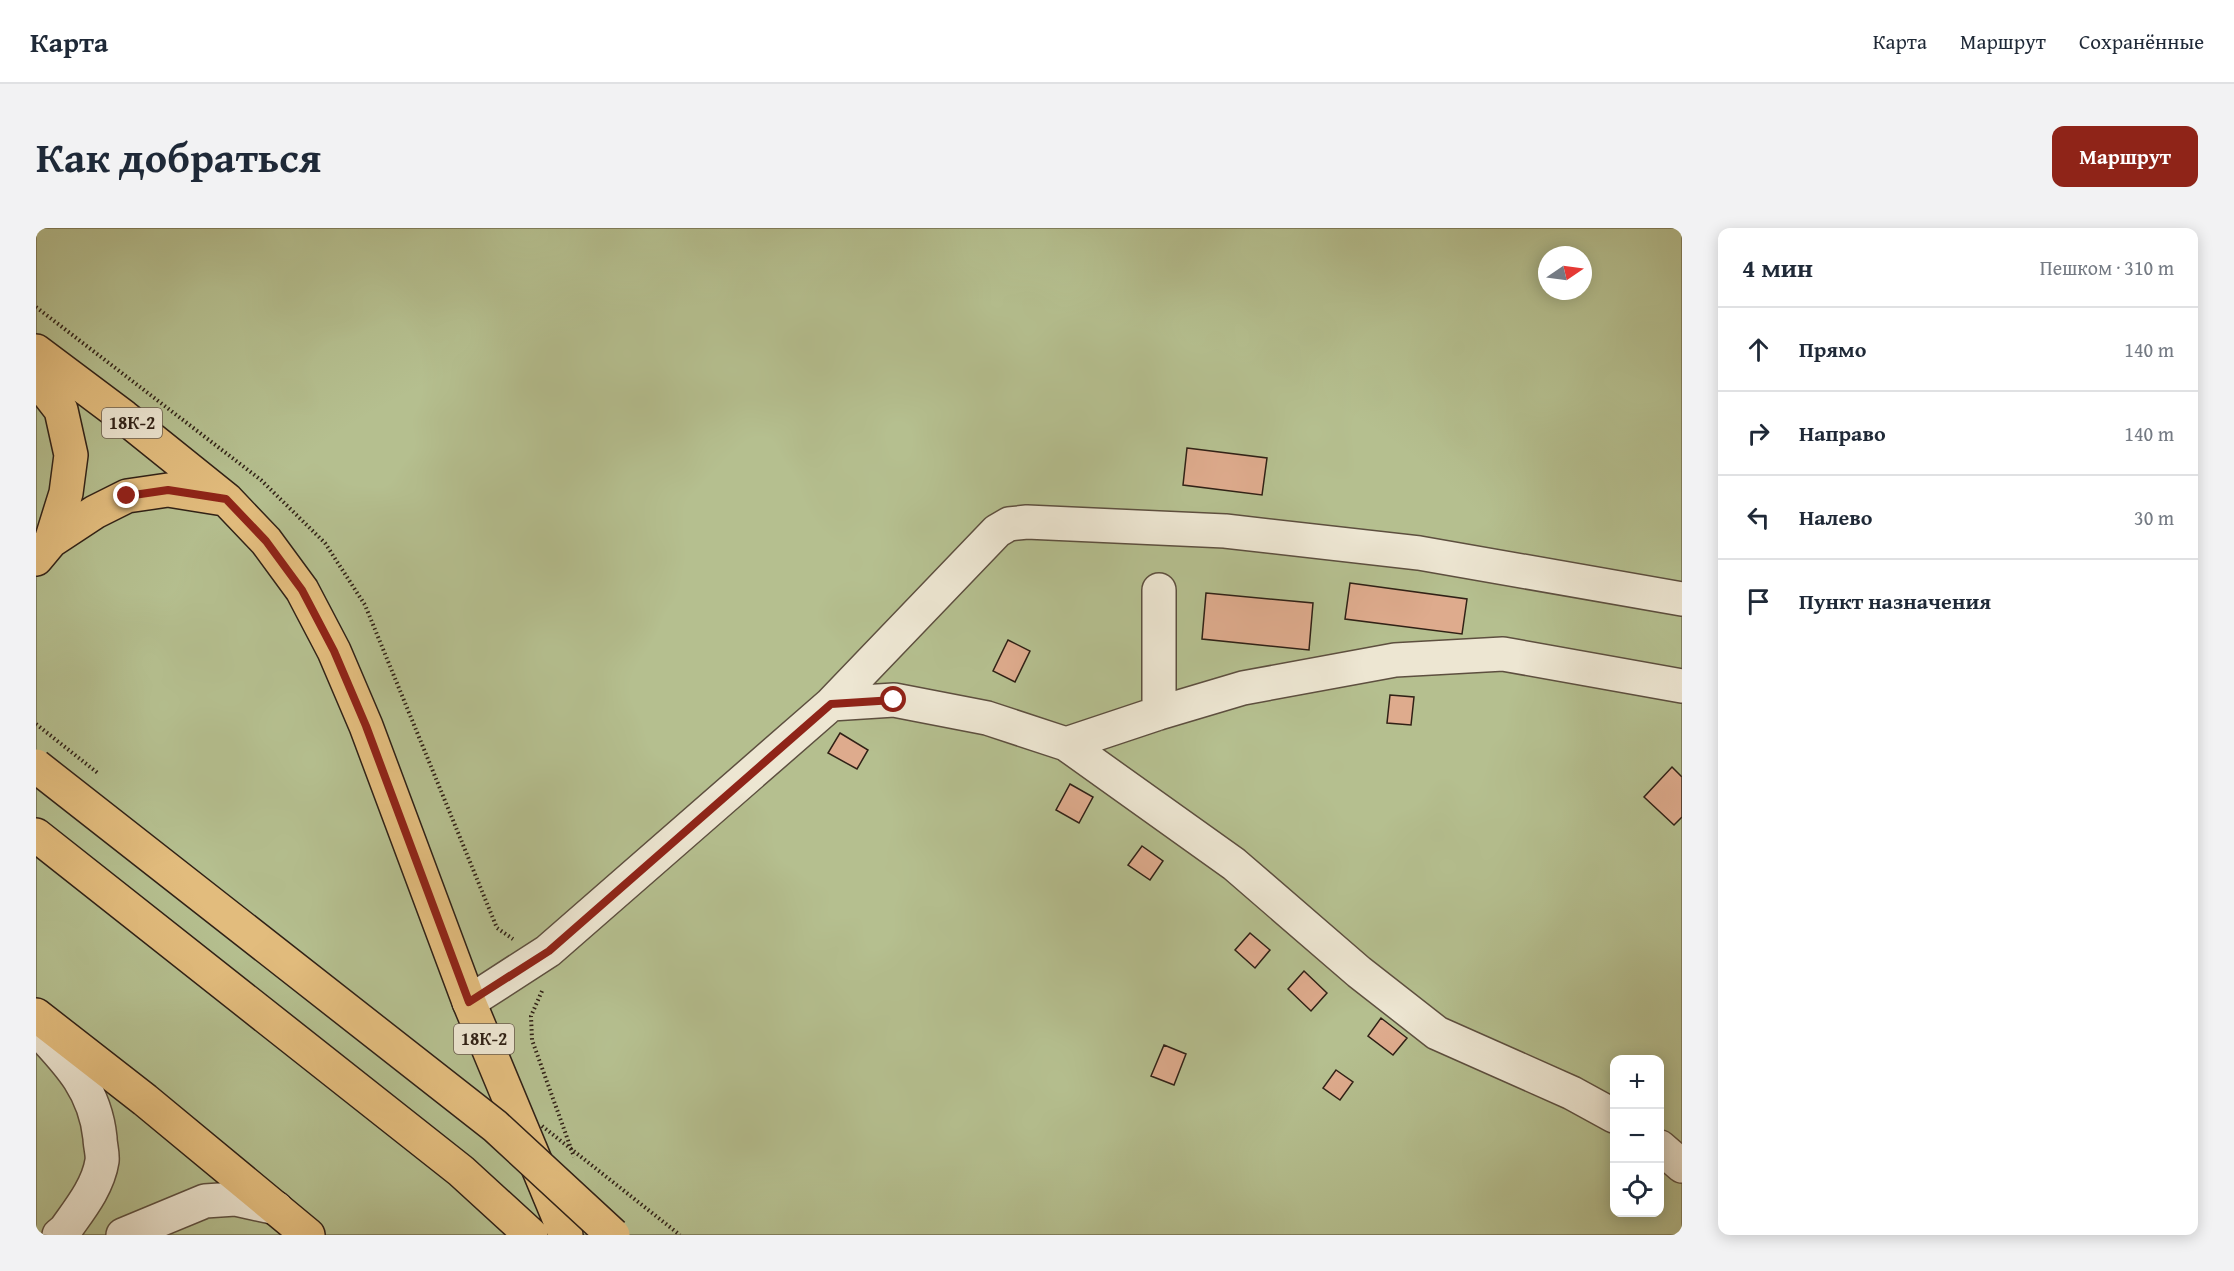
<!DOCTYPE html>
<html lang="ru">
<head>
<meta charset="utf-8">
<style>
	:root { --surface:#fff; --page:#f2f2f3; --text:#1f2937; --muted:#747a83; --line:#e0e1e3; --accent:#8f2418 }
	body { margin:0; font-family:"Gentium Book Plus",serif; background:var(--page); color:var(--text) }
	.controls { position:absolute; right:18px; bottom:18px; display:grid; overflow:hidden; border-radius:12px; box-shadow:0 3px 15px #0003 }
	.controls button { width:54px; height:54px; display:grid; place-items:center; padding:0; border:0; border-bottom:2px solid var(--line); background:var(--surface); color:var(--text); font:30px sans-serif }
	.compass { position:absolute; left:1502px; top:18px; width:54px; height:54px; border-radius:50%; background:var(--surface); box-shadow:0 3px 15px #0003; rotate:77deg }
	.stop { position:absolute; width:18px; height:18px; margin:-14px; border:4px solid #8f2418; border-radius:50%; background:#fff }
	.stop.end { background:#8f2418; border-color:#fff; box-shadow:0 2px 6px #0008 }
	.list { margin:0; padding:0; list-style:none }
	h2 { display:flex; justify-content:space-between; align-items:center; height:78px; margin:0; padding:0 24px; font-size:26px }
	h2 small { font-size:20px; font-weight:400; color:var(--muted) }
	.list li { display:grid; grid-template-columns:39px 1fr auto; gap:18px; align-items:center; box-sizing:border-box; height:84px; padding:0 24px; border-top:2px solid var(--line) }
	.list b { display:block; font-size:22px; white-space:nowrap }
	.list em { font-size:20px; font-style:normal; color:var(--muted) }
	.icon { flex:none; width:33px; height:33px; fill:none; stroke:currentColor; stroke-width:2; stroke-linecap:round; stroke-linejoin:round }
	.map { position:relative; flex:none; width:1646px; height:1007px; overflow:hidden; border-radius:12px }
	header { display:flex; align-items:center; gap:36px; box-sizing:border-box; height:84px; padding:0 30px; background:var(--surface); border-bottom:2px solid var(--line) }
	header strong { font-size:28px }
	nav { display:flex; gap:33px; margin-inline-start:auto; font-size:21px }
	.intro { display:flex; align-items:center; justify-content:space-between; box-sizing:border-box; height:144px; padding:0 36px }
	h1 { margin:0; font-size:42px }
	.button { padding:15px 27px; border-radius:12px; background:var(--accent); color:#fff; font-size:21px; font-weight:700 }
	main { display:flex; gap:36px; padding:0 36px }
	aside { flex:1; background:var(--surface); border-radius:12px; box-shadow:0 3px 15px #0003 }
	.map>svg:first-child { display:block }
	.green { fill:#b5bf8f; stroke:#727052; stroke-width:1.5; fill-rule:evenodd }
	.building { fill:#deab8d; stroke:#302116; stroke-width:1.5 }
	.lines { fill:none; stroke-linecap:round; stroke-linejoin:round }
	.minor-casing { stroke:#5d4f3f; stroke-width:36 }
	.major-casing { stroke:#302116; stroke-width:36 }
	.path { stroke:#302116; stroke-width:4; stroke-dasharray:1.5 3; stroke-linecap:butt }
	.minor { stroke:#ede6d2; stroke-width:33 }
	.major { stroke:#e2bc7d; stroke-width:33 }
	.major-bridge-casing { stroke:#302116; stroke-width:36; stroke-linecap:butt }
	.path-bridge { stroke:#302116; stroke-width:4; stroke-dasharray:1.5 3; stroke-linecap:butt }
	.major-bridge { stroke:#e2bc7d; stroke-width:33 }
	.route { stroke:#8f2418; stroke-width:8 }
	.labels { text-anchor:middle; stroke-width:4.5; stroke-linejoin:round; paint-order:stroke }
	.shield { fill:#ede6d2; stroke:#695c4e; stroke-width:1.5 }
	.shield-label { font-size:18px; font-weight:bold; fill:#302116 }
</style>
</head>
<body>
<header>
<strong>Карта</strong>
<nav><a>Карта</a><a>Маршрут</a><a>Сохранённые</a></nav>
</header>
<div class="intro"><h1>Как добраться</h1><a class="button">Маршрут</a></div>
<main>
<div class="map">
<svg width="1646" height="1007" viewBox="0 0 1646 1007">
	<rect width="100%" height="100%" fill="#e4d9ba"/>
	<filter id="stains"><feTurbulence type="fractalNoise" baseFrequency=".00333" numOctaves="4"/><feColorMatrix values="0 0 0 0 .2 0 0 0 0 .09 0 0 0 0 .02 0 0 0 .5 -.17"/></filter>
	<radialGradient id="worn" r=".72"><stop offset=".6" stop-color="#630" stop-opacity="0"/><stop offset="1" stop-color="#630" stop-opacity=".3"/></radialGradient>
	<path class="green" d="M0,0h1646v1007h-1646zM1511,27h36v36h-36zM1578,832h46v152h-46z"/>
	<path class="building" d="M1151,220l80,10 -5,37 -79,-10z
		M1314,355l117,16 -5,35 -117,-15z
		M1170,365l107,10 -4,47 -107,-11z
		M972,412l22,11 -15,31 -22,-11z
		M1354,467l24,2 -3,28 -24,-2z
		M804,505l28,17 -11,19 -29,-16z
		M1636,539l10,10v40l-8,8 -30,-28z
		M1034,556l23,13 -14,26 -23,-13z
		M1106,618l21,15 -13,19 -22,-15z
		M1214,705l20,17 -15,18 -20,-18z
		M1268,743l23,22 -16,18 -23,-22z
		M1345,790l26,20 -14,17 -25,-19z
		M1128,817l22,9 -12,31 -23,-9z
		M1300,842l17,12 -13,18 -17,-12z"/>
	<g class="lines">
		<defs>
			<path id="minor" d="M1123,362v123
				M795,476l63,-4 93,18 79,26 93,-31 84,-25 152,-28 108,-6 179,32
				M1030,516l168,120 125,108 78,61 135,60 42,23
				M433,774l79,-51 283,-247 166,-173 12,-7 18,-2 198,9 194,22 263,46
				M0,800c32,34 59,61 64,110 0,7 3,16 2,23 -4,26 -23,49 -37,69l-6,5
				M1624,919l22,19
				M87,1007l82,-34 30,-2 41,9"/>
			<path id="major" d="M0,123l88,66 102,82 40,42 36,49 32,61 32,75 103,276 97,233
				M0,150l25,32 10,45 -5,38 -15,48
				M0,331l15,-18 44,-29 32,-16 41,-6 56,9
				M0,607l425,336 70,64
				M0,787l109,85 163,135"/>
		</defs>
		<use href="#minor" class="minor-casing"/>
		<use href="#major" class="major-casing"/>
		<path class="path" d="M0,79l225,173 64,63 40,62 132,323 16,11
			M506,763l-11,25 1,24 42,117"/>
		<use href="#minor" class="minor"/>
		<use href="#major" class="major"/>
		<defs>
			<path id="major-bridge" d="M0,538l459,360 118,109"/>
		</defs>
		<use href="#major-bridge" class="major-bridge-casing"/>
		<path class="path-bridge" d="M0,496l63,50
			M506,898l138,109"/>
		<use href="#major-bridge" class="major-bridge"/>
	</g>
	<g class="lines">
		<path class="route" d="M91,268l41,-6 58,9 40,42 36,49 32,61 32,75 103,276 80,-51 282,-247 63,-4"/>
	</g>
	<g class="labels">
		<g class="shield">
			<rect x="66" y="180" width="60" height="30" rx="4.5"/>
			<rect x="418" y="796" width="60" height="30" rx="4.5"/>
		</g>
		<g class="shield-label">
			<text x="96" y="201">18К-2</text>
			<text x="448" y="817">18К-2</text>
		</g>
	</g>
	<rect width="100%" height="100%" filter="url(#stains)"/>
	<rect width="100%" height="100%" fill="url(#worn)"/>
</svg>
<div class="controls">
<button>+</button>
<button>−</button>
<button><svg class="icon" aria-label="locate" viewBox="0 0 24 24"><circle cx="12" cy="12" r="6"/><path d="M12 2v4M12 18v4M2 12h4M18 12h4"/></svg></button>
</div>
<svg class="compass" viewBox="-18 -18 36 36"><path d="M0-13l5 13h-10z" fill="#e53935"/><path d="M0 13l5-13h-10z" fill="#747a83"/></svg>
<div class="stop" style="left:858px;top:472px"></div>
<div class="stop end" style="left:91px;top:268px"></div>
</div>
<aside>
<h2>4 мин<small>Пешком · 310 m</small></h2>
<ul class="list">
<li><svg class="icon" aria-label="ahead" viewBox="0 0 24 24"><path d="M12 20V5M6 11l6-6 6 6"/></svg><div><b>Прямо</b></div><em>140 m</em></li>
<li><svg class="icon" aria-label="right" viewBox="0 0 24 24"><path d="M7 20v-9h11M14 6l5 5-5 5"/></svg><div><b>Направо</b></div><em>140 m</em></li>
<li><svg class="icon" aria-label="left" viewBox="0 0 24 24"><path d="M17 20v-9H6M10 6l-5 5 5 5"/></svg><div><b>Налево</b></div><em>30 m</em></li>
<li><svg class="icon" aria-label="arrive" viewBox="0 0 24 24"><path d="M6 21V4h12l-3 4 3 4H6"/></svg><div><b>Пункт назначения</b></div></li>
</ul>
</aside>
</main>
</body>
</html>
